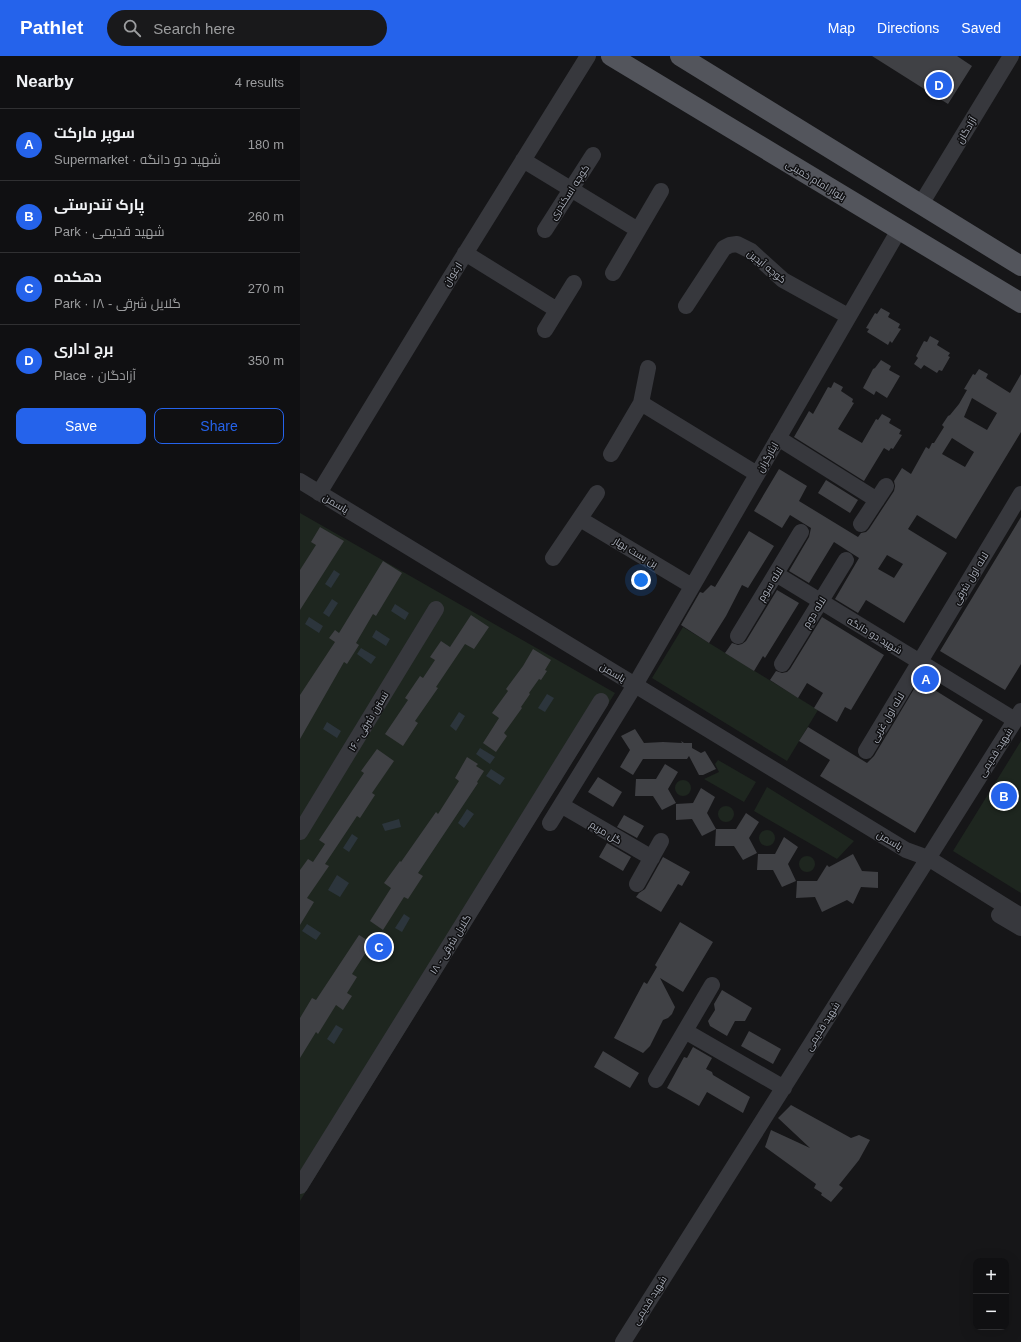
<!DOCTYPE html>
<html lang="en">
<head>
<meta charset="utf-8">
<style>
	:root { --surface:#101012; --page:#19191b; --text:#f1f3f6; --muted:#9c9d9f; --line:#303032; --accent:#2563eb }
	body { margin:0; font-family:Helvetica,Cairo,sans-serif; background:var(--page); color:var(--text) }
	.controls { position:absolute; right:12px; bottom:12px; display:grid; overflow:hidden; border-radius:8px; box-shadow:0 4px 16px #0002 }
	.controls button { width:36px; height:36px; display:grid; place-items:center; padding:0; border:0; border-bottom:1px solid var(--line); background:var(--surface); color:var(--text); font:20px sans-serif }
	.you { position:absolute; left:341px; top:524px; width:14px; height:14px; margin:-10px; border:3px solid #fff; border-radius:50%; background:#1a73e8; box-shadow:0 0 0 6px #1a73e833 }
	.badge { display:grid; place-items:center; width:26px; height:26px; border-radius:50%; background:var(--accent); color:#fff; font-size:13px; font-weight:700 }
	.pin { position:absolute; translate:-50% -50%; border:2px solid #fff; box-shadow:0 1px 4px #0006 }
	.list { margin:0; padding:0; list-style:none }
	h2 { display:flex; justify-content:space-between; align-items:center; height:52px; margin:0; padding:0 16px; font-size:17px }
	h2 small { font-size:13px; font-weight:400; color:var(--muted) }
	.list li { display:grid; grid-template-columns:26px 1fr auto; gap:12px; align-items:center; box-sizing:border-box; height:72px; padding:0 16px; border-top:1px solid var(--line) }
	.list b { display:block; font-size:15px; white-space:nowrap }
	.list p { margin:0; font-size:13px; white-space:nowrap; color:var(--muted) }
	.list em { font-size:13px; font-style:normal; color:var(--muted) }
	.actions { display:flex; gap:8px; padding:12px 16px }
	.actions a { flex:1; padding:9px 0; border:1px solid var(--accent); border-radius:8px; text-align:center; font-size:14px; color:var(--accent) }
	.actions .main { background:var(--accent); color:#fff }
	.icon { flex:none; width:22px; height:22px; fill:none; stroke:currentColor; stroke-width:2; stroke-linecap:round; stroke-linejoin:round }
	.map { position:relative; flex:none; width:721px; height:1286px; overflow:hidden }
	header { display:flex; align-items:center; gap:24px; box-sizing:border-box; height:56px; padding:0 20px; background:var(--accent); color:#fff }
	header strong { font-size:19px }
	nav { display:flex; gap:22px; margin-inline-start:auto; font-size:14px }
	.search { width:280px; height:36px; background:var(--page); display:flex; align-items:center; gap:10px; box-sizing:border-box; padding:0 14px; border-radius:22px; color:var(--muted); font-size:15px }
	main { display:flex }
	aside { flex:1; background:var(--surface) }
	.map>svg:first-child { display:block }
	.green { fill:#1e261f }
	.water { fill:#2c353c }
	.building { fill:#404145; fill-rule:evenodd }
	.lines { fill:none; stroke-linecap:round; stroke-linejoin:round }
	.minor { stroke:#37383d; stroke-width:16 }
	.major { stroke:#53555c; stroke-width:20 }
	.labels { text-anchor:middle; stroke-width:3; stroke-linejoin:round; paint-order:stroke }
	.street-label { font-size:10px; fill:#a8adb8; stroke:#111113 }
</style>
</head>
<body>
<header>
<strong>Pathlet</strong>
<div class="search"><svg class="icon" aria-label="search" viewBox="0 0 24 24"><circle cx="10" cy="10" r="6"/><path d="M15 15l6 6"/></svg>Search here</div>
<nav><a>Map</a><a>Directions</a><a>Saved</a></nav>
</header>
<main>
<aside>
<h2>Nearby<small>4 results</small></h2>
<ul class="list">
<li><span class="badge">A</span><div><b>سوپر مارکت</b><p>Supermarket · شهید دو دانگه</p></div><em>180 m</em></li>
<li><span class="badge">B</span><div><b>پارک تندرستی</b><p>Park · شهید قدیمی</p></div><em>260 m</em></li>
<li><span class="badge">C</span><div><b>دهکده</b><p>Park · گلایل شرقی - ۱۸</p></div><em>270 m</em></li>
<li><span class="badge">D</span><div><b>برج اداری</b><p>Place · آزادگان</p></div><em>350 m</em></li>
</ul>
<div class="actions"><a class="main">Save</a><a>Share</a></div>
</aside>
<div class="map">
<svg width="721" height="1286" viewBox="0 0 721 1286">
	<rect width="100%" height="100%" fill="#161618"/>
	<path class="green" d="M0,457l315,180 -315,508z
		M383,571l135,83 -31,51 -135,-83z
		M721,685v152l-68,-42z
		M418,704l38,22 -12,20 -40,-23 15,-7 -4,-8z
		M375 732a8 8 0 1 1 16 0a8 8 0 1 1-16 0Z
		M467,731l87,54 -17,18 -83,-48z
		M418 758a8 8 0 1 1 16 0a8 8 0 1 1-16 0Z
		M459 782a8 8 0 1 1 16 0a8 8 0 1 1-16 0Z
		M499 808a8 8 0 1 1 16 0a8 8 0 1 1-16 0Z"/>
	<path class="water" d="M34,514l6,4 -9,14 -6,-4z
		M32,543l6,4 -9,14 -6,-4z
		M95,548l14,9 -4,7 -14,-9z
		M9,561l14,9 -4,7 -14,-9z
		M76,574l14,9 -4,7 -14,-9z
		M61,592l15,9 -5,7 -14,-10z
		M247,638l7,4 -9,14 -7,-4z
		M159,656l6,4 -9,15 -6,-5z
		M27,666l14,9 -4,7 -14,-9z
		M180,692l15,9 -5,7 -14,-10z
		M191,713l14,9 -5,7 -14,-9z
		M167,753l7,5 -10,14 -6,-5z
		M99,763l2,8 -16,4 -3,-7z
		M52,778l6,4 -9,14 -6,-4z
		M37,819l12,8 -9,14 -12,-7z
		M104,858l6,4 -8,14 -7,-4z
		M7,868l14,9 -5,7 -14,-9z
		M36,969l7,4 -9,15 -7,-5z"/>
	<path class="building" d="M572,0h85l15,10 -24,38z
		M581,252l9,5 -2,4 12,7 -2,4 3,1 -9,14 -2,-2 -2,4 -21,-13 2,-3 -3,-1 9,-15 2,1z
		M630,280l9,5 -2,4 13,8 -2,3 2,1 -8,14 -3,-1 -2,3 -13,-8 -3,4 -7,-5 4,-6 -2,-2 8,-15 3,1z
		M581,304l10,6 -2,4 11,6 -13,22 -11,-7 -2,4 -11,-7 10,-19 2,-1z
		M679,313l9,5 -2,4 24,15 11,-19v58l-65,107 -39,-24 -9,14 39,24 -43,70 -38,-23 -8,13 -23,-14 24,-41 -25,-16 -25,41 -20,-12 20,-34 2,-9 -21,-13 -8,13 -28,-17 25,-42 28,17 -8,15 59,36 3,-4 5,-1 3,-3 25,-38 1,-5 -1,-5 8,-13 9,6 15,-27 3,2 3,-6h2l10,-16 -2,-2 6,-9 2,-1 9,-11 8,-14 -3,-1 9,-15 2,1zM672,342l25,15 -10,17 -23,-13zM652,382l22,14 -9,15 -23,-13zM587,499l16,9 -9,14 -16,-9z
		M534,326l9,5 -2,4 12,8 -1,3 2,1 -16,26 24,14 14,-24 2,1 4,-6 9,5 -2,4 12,7 -2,4 3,1 -9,14 -2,-1 -2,3 -5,-3 -20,33 -70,-44 15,-26 4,3 15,-27 3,1z
		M526,424l32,20 -8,13 -32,-20z
		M721,461v147l-16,26 -65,-39z
		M20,471l24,14 -44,69v-40l16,-25 -5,-3z
		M449,475l25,15 -26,42 -6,-3 -16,31 -17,27 -28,-18 19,-33 3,1 8,-8 4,2z
		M83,505l19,12 -26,43 -3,-2 -17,29 3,2 -12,19 -3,-2 -44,77v-44l35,-53 -6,-4 6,-8 4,3z
		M477,534l22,13 -34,55 -2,-2 -9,15 -29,-18 7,-10 6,2 4,-1 4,-3z
		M171,559l18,12 -15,22 -9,-5 -29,43 2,1 -23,33 3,2 -15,23 -18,-12 23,-34 -3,-2 15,-22 3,2 12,-18 -5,-3 11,-16 9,6z
		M522,561l62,38 -33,55 -6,-3 -8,15 -23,-14 9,-15 -16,-10 -9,15 -28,-18 6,-9 6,2 5,-1 3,-3z
		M233,593l18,11 -6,10 2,1 -6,9 -2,-1 -10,14 1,1 -9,13 1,1 -18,25 3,3 -11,16 -13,-9 16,-25 -7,-5 16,-22 -2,-2 17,-23z
		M617,628h8l58,36 -68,113 -95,-57 10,-16 -31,-19 9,-14 59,36 7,-7z
		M335,673l9,14 19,-1 19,1 -1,-2 3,2h8v5l9,5 4,-2 11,18 -13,6h-4l-10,-19 -2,3h-44l-10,16 -13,-8 10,-17 -9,-14z
		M77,693l17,12 -22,32 3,2 -15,23 -3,-2 -32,48 4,2 -22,32 7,4 -14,23v-55l8,-11 5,3 12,-18 -6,-4 45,-67 -3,-2z
		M167,701l11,7 -2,2 8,5 -7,11 1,1 -60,90 5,3 -15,23 -4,-2 -21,33 -13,-9 21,-33 -7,-5 16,-22 1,1 35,-50 2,2 21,-33 -4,-3z
		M365,708l13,8 -10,17 8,14 -14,7 -9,-14h-18l1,-17h20z
		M298,721l24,15 -9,15 -25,-15z
		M401,732l14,9 -8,16 9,16 -14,7 -10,-17 -16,1v-16l17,-1z
		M446,757l13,9 -10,16 8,15 -14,7 -9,-14h-19l1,-17h20z
		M324,759l20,11 -7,12 -20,-11z
		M484,781l14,10 -10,17 8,17 -14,6 -9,-17h-16l1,-16h17z
		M307,787l24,14 -8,14 -24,-14z
		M553,798l9,17 16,1v16l-17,-1 -8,17 -6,-4 -25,12 -7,-15 -19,1 1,-17h20l10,-16 2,2z
		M363,801l27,15 -8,14 -4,-2 -17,28 -25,-15 3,-4 6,-4z
		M380,866l33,20 -30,50 -23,-14 15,29 -3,7 -4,4 -5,2 -13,26 -7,7 -29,-15 30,-56 3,2 10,-17 -2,-2z
		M59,879l13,8 -20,31 5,3 -10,16 5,3 -9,14 -7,-5 -18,29 -2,-2 -16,26v-40l12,-20 4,2z
		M422,934l30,18 -7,13h-10l-8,15 -17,-10 -2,-5 7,-11 -1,-6z
		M449,975l32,18 -8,15 -32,-18z
		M393,991l19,11 -6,11 6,3 1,3 37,22 -7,16 -36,-21 -8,14 -32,-18 17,-31 3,1z
		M303,995l36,22 -9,15 -36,-21z
		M491,1049l60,33 8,-3 11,5 -11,20 -20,25 4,3 -12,14 -10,-7 1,-2 -8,-5 2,-4 -51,-37 6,-17 39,18 -32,-30z"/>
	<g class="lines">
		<path class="minor" d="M223,104l115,70
			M621,148l90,-148
			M245,174l48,-75
			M165,197l92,57
			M313,217l48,-82
			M386,250l38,-58 6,-3 7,-1 14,7 32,29 65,36
			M245,274l29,-47
			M348,312l-7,35 116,71
			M478,382l99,62
			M311,398l30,-51
			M0,425l606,369 22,8 93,58
			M19,437l131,-215 138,-222
			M280,463l112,67
			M561,468l25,-38
			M253,502l44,-65
			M476,518l239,146
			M438,580l63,-104
			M482,608l64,-104
			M566,695l155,-257
			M261,749l91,53
			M250,767l85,-138 264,-455
			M0,776l136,-223
			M337,828l24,-43
			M699,859l22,13
			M385,975l99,57
			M356,1024l56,-95
			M0,1130l301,-485
			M323,1286l398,-631"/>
		<path class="major" d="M311,0l410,247
			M380,0l341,210"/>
	</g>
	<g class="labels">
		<g class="street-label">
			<text transform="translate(666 74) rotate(-59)" y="4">آزادگان</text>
			<text transform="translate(516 124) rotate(31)" y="4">بلوار امام خمینی</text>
			<text transform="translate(269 136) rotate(-57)" y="4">کوچه اسکندری</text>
			<text transform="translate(467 210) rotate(39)" y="4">کوچه آیدین</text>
			<text transform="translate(152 218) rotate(-58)" y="4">ارغوان</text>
			<text transform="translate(467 401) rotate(-60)" y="4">ایثارگران</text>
			<text transform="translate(36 447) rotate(31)" y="4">یاسمن</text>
			<text transform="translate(336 496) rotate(31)" y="4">بن بست بهار</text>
			<text transform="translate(670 522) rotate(-59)" y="4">لاله اول شرقی</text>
			<text transform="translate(470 528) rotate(-58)" y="4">لاله سوم</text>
			<text transform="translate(514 556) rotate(-58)" y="4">لاله دوم</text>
			<text transform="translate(575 579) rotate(31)" y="4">شهید دو دانگه</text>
			<text transform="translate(313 616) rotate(31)" y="4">یاسمن</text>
			<text transform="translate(587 661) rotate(-59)" y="4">لاله اول غربی</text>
			<text transform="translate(68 665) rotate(-59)" y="4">نسترن شرقی - ۱۶</text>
			<text transform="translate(695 696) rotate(-58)" y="4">شهید قدیمی</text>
			<text transform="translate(306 776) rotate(31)" y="4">گل مریم</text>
			<text transform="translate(590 784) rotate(31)" y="4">یاسمن</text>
			<text transform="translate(150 888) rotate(-58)" y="4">گلایل شرقی - ۱۸</text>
			<text transform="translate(522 970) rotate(-58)" y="4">شهید قدیمی</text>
			<text transform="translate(349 1244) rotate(-58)" y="4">شهید قدیمی</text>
		</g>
	</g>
</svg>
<div class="controls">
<button>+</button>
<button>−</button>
</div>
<div class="you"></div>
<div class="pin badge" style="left:626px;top:623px">A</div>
<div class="pin badge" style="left:704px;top:740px">B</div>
<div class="pin badge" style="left:79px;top:891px">C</div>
<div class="pin badge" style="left:639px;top:29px">D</div>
</div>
</main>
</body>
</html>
